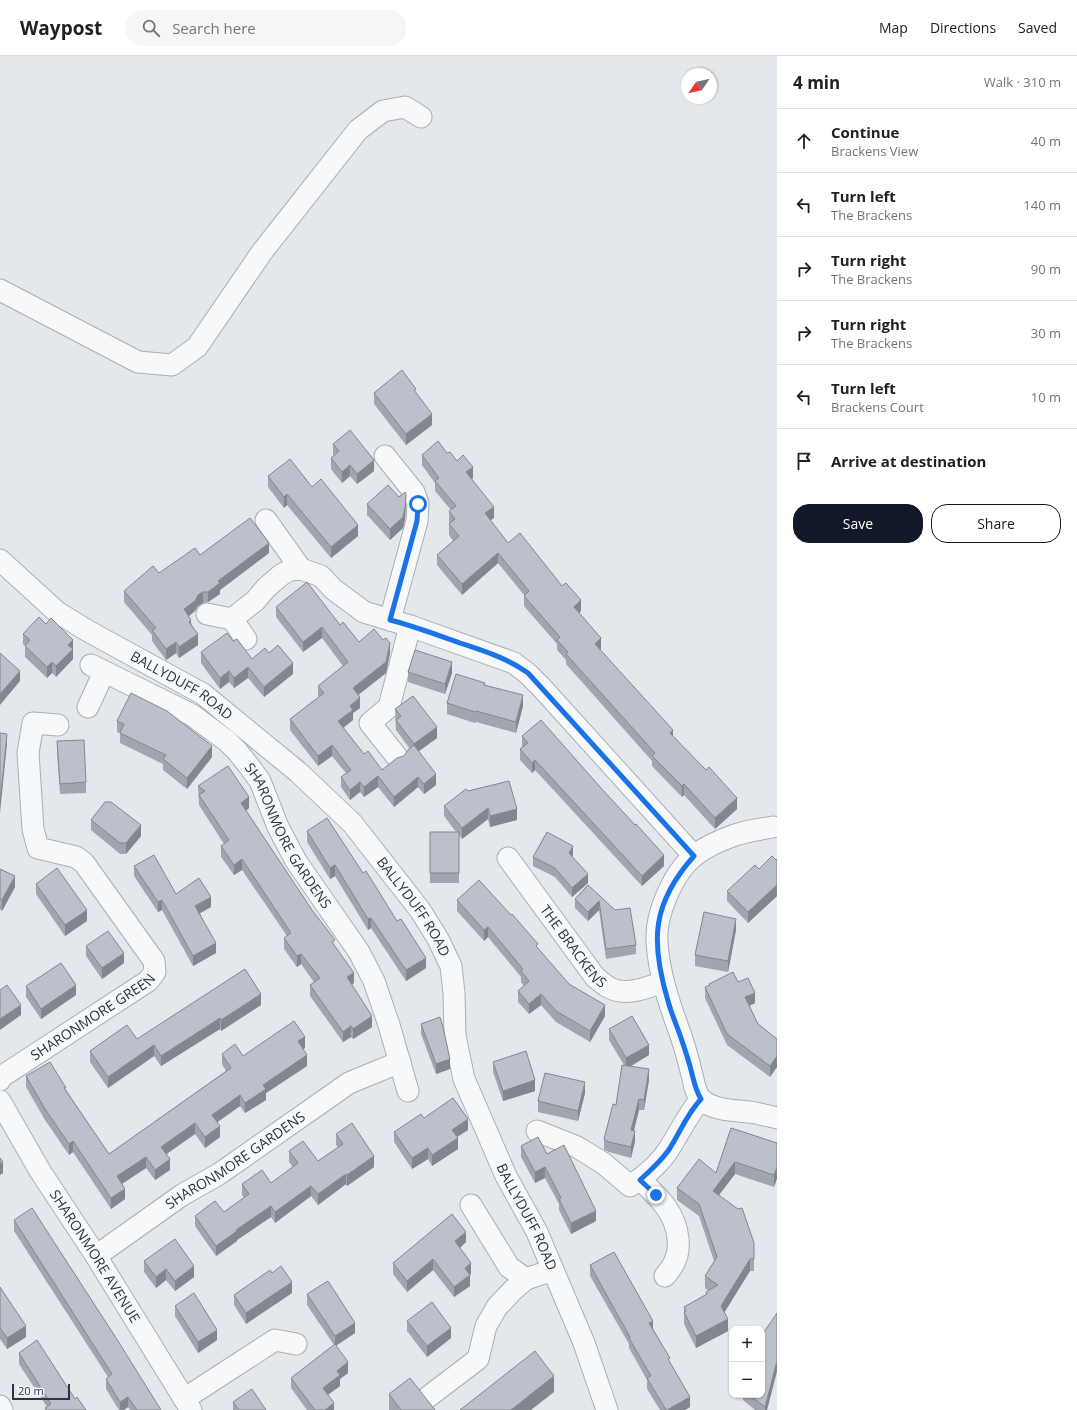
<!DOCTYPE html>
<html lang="en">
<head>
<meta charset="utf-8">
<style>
	:root { --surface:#fff; --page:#f6f6f6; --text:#202124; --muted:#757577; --line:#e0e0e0; --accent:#111827 }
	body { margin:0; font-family:"Open Sans",sans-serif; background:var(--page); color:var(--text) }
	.controls { position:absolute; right:12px; bottom:12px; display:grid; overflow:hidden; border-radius:8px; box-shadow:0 1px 3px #0004 }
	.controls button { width:36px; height:36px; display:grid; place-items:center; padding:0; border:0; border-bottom:1px solid var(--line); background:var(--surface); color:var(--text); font:20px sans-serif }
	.compass { position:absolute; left:681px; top:12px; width:36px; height:36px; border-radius:50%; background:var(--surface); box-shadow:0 1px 3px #0004; rotate:236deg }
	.scale { position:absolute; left:12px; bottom:10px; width:58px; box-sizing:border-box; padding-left:4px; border:2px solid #2b3445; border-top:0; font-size:11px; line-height:14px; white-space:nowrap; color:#2b3445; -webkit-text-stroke:3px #f4f6f9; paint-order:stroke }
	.stop { position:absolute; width:12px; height:12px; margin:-9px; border:3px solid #1a73e8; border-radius:50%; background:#fff }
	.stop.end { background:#1a73e8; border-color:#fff; box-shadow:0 1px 4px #0008 }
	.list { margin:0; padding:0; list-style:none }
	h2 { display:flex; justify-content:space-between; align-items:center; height:52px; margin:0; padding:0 16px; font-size:17px }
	h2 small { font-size:13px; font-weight:400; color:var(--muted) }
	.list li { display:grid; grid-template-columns:26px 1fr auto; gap:12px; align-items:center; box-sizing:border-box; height:64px; padding:0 16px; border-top:1px solid var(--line) }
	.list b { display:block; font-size:15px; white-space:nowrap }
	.list p { margin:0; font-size:13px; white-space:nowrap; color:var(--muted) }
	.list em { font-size:13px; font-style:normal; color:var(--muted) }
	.actions { display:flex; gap:8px; padding:12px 16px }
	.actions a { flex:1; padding:9px 0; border:1px solid var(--accent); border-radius:16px; text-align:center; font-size:14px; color:var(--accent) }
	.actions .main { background:var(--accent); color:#fff }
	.icon { flex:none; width:22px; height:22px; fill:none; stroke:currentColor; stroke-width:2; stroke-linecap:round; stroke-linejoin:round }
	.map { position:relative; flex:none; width:777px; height:1354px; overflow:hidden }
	header { display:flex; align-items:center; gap:24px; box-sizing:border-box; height:56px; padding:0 20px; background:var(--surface); border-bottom:1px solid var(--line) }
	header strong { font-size:19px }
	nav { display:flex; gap:22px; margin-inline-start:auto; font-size:14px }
	.search { width:280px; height:36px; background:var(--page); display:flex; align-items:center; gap:10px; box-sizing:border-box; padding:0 14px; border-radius:16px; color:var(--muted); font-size:15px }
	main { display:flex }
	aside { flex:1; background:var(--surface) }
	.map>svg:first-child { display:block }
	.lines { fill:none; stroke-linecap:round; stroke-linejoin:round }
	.minor-casing { stroke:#a9aeb7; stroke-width:23 }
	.minor { stroke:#f7f8fa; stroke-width:21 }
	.wall { fill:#a1a5ae }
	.shaded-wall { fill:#83868d }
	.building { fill:#bbc0ca; stroke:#83868d }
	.route { stroke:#1a73e8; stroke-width:5 }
	.labels { text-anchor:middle; stroke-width:4; stroke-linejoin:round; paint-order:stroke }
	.street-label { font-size:14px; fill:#2b3445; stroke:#f4f6f9 }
</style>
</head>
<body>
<header>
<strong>Waypost</strong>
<div class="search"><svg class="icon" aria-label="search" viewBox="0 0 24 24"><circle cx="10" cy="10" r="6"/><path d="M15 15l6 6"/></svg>Search here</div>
<nav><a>Map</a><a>Directions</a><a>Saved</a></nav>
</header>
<main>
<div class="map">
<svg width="777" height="1354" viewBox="0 0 777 1354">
	<rect width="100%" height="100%" fill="#e4e7ec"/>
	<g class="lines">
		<defs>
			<g id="minor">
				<path d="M0,234l138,72 34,3 25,-18 65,-95 96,-122 25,-19 22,-4 16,10"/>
				<path d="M385,400l29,36 4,12 -1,17 -27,99"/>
				<path d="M266,464l35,49"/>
				<path id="s1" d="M0,504l57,52 31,19 115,63 95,78 54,51 68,87 18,29 13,27 3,27 1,43 9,43 42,97 31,56 47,111 23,67"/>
				<path d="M207,558l25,5 23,-18 11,-13 15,-13 9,-5 11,-1 20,7 12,13 31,23 46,14 104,37 13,10 15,15 152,168"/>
				<path d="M232,563l14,20"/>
				<path id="s2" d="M91,609l101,50 35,26 10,10 12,15 11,15 18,46 18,34 63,91 15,29 15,44 19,66"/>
				<path d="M88,651l16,-35"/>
				<path d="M397,701l-27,-34 19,-16 21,-81"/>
				<path d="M773,771c-12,2 -26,4 -38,8 -14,5 -29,11 -41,21 -21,17 -39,59 -37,86 2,32 12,61 23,91 4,12 8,25 11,38 3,9 3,21 10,28 13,13 38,11 55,14 7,2 14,3 21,5"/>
				<path id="s3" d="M508,802l87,119c4,3 8,7 13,10 17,10 38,1 55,-5"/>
				<path id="s4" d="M0,1024l1,-3 147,-96 7,-9 -1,-11 -70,-98 -8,-6 -38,-9 -5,-19 -5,-76 5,-30 25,2"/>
				<path id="s5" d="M0,1045l40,70 56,85 95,154"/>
				<path d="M537,1075l40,16 26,16 27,23c15,-10 29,-21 39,-37 11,-17 19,-35 32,-50"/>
				<path d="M640,1124c18,16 36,33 38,59 1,9 0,16 -4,24 -2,5 -6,9 -9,13"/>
				<path d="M471,1149l38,62 17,12"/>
				<path id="s6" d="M96,1200l86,-61 37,-21 130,-91 51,-21"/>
				<path d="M428,1341l50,-38 8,-33 11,-19 16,-17 13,-11 27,-9"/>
				<path d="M184,1343l91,-59 21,4"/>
				<path d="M0,1350l2,4"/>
			</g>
		</defs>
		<use href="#minor" class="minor-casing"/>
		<use href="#minor" class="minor"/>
	</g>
	<path class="wall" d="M374,337l58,32 -26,20 -32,-41z
		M333,388l41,27 -17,13 -7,-8 -8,7 -11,-14v-11l3,-2 -1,-2z
		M447,397l10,8 16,17 -1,1 22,39 -4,2 18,23 73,68 -2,2 22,36 -1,1 73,86 64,73 -22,20 -31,-34 -2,2 -30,-31v-5l-86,-97v-4l-9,-10v-6l-33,-38v-11l-26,-32 -36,32 -25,-30v-10l16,-14 -4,-6v-11l1,-1 -1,-1v-11l2,-1 -16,-19v-8l-13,-18v-10z
		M268,420l44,11 46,49 -27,22 -44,-53 -3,3 -16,-21z
		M367,448l39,2 -1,13 -2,9 -13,12 -23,-25z
		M269,497l-49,37v4l-12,8 -5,1 -5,3 -3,5 -6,5 9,29 -19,13 -3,-5 -10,7 -14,-19v-6l-28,-33v-11l35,-18 41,-18z
		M276,551l64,18 19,17 31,11 -4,20 -28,22 2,13 -7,5v7l-10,8 21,26 18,16 22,-14 6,-7 -14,-19 -1,-21 42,29 -19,13 18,34 -12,9 -6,-7 -24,20 -16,-20 -14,10 -4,-5 -10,8 -9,-13v-10l5,-4 -14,-17 -14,10 -28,-36v-11l29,-22 -1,-1v-10l25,-20 -21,-28 -19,14 -27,-35z
		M46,568l27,16v19l-17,18 -4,-4 -5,5 -22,-21v-11l-2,-2v-10z
		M233,585l19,18 17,-6 24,21 -29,23 -16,-19 -14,10 -5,-6 -9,7 -19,-26v-11z
		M408,616l44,1 -7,21 -37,-12z
		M485,629l38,21 -7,27 -40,-11 -1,1 -28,-9v-11z
		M117,665l95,36 -25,32 -24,-19v-6l-43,-21v-10l-3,-1z
		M522,680l142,130 -22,20 -107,-116 -3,3 -12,-13v-11l3,-2h-1z
		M57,685l29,41v11l-26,1 -3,-42z
		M198,730l51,22 -3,3 89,135 19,37 -2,2 20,42 -19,12 -2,-2 -8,5 -33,-46v-11l4,-3 -13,-18 -4,3 -13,-18v-11l3,-2 -45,-66 -8,5 -13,-18v-11l3,-2 -25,-39z
		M468,735l49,29 -27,7 -2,-8 -26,20 -3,-4v48h-29v-51h26l-12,-16v-10z
		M91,764l50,16 -15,18h-6l-29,-24z
		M307,775l56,42 63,95 -20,13 -35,-53 -3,2 -33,-54 -5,3 -23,-37z
		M573,799l-1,2 16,26 -16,14 -17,-20 -22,-11v-9z
		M777,803v37l-29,27 -21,-22v-10l32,-22z
		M134,810l42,28 35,13 -11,6 16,40 -23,13 -31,-56 -4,2 -24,-36z
		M0,813l15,18 -13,24 -2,-2z
		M36,828l51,37 -22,15 -29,-42z
		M588,829l48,60v9l-30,5 -7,-49 -11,11 -13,-13v-9z
		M457,844l81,49 31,35 36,32 -15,26 -34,-20 -15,-17 -12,9 -11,-12v-11l6,-5 -3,-4v-5l-33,-40 -4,4 -27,-30z
		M736,874l-8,42 -33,-6v-11z
		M86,890l38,17 -22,16 -16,-23z
		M738,926l17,21 -6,3 9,18 19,15 -7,38 -43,-32 -22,-47v-11l4,-1v-2z
		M26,930l50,9 -35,24 -15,-22z
		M261,949l-40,26 -1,-2 -59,37 -7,-10 -46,32 -18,-26v-11l47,-12z
		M421,968l29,45 -14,5 -15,-40z
		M609,973l40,26 -19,11 19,14 -5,30h-5l-5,21 1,10 -4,17 -22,-6 -5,-2v-11l12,-34 8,-40 -15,-25z
		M305,992l-2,1 4,17 -41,27v7l-21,13 -5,-7 -23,16 3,15 -15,11 -10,-14 -29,20 4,16 -15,10 -9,-12 -24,16 3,15 -14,10 -38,-57 -4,3 -24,-35 -19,-33v-11l40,14 43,64 117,-83 -4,-7v-10l21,2z
		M493,1006l42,29 -32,10 -10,-29z
		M585,1037l-7,28 -40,-9v-11z
		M424,1062l44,12 -11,7 1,12 -26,17 -4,-7 -16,10 -18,-27v-10z
		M731,1072l46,15 -3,44 -39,-13 -17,21 36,48v28h-4l-26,41 4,19 -32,17 -12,-24v-17l22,-12v-3l3,-1 -4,-3v-12l9,-15 -15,-45 -22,-16v-12l39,-15z
		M336,1078l38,33 -27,19 -1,-2 -28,21 -7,-9 -36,27 -4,-6 -34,23v1l-21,15 -21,-30v-10l29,-4 20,-14 -2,-3v-11l29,-1 22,-16 -4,-5v-11l29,10 20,-14 -2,-2z
		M521,1090l26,8 49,67 -25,13 -12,-24v-6l-14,-26 -10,5 -14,-26z
		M14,1164l147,190h-31l-2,-3 -4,3h-5l-13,-21v-10l2,-2 -94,-146z
		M466,1186l-6,6 11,26 -1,1v11l-16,11 -21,-27 -26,22 -14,-18v-11z
		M144,1205l50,16 -19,14 -9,-11 -10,8 -12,-16z
		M590,1209l63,63 17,35 20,44 -5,3h-25l-13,-21v-9l-18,-32v-4l-39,-68z
		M272,1217l20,20 -46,31 -12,-19v-10z
		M0,1231l26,50 -19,12 -7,-10z
		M307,1238l48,39 -19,13 12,27 -8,6v7l-12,9 6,15h-27l-16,-22v-10l43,-33 -27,-40z
		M175,1250l42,34 -19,13 -23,-37z
		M407,1265l44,17 -24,19 -20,-26z
		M762,1279l15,36 -10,39h-12l-12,-10v-5h19z
		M19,1297l56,46 11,11h-41v-2l2,-1 -28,-43z
		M389,1338l46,16h-46z
		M233,1346l33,8h-33z"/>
	<path class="shaded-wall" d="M432,358v11l-26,20v-11z
		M374,404v11l-17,13v-10z
		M350,409v11l-8,7v-11z
		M473,411v11l-7,5v-11z
		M287,438v11l-3,3v-11z
		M406,439l-1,24 -2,9 -13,12v-11z
		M494,451v11l-9,6v-11z
		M358,469v11l-27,22v-11z
		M269,487v10l-49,37v4l-12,8v-10l10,-11z
		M498,497v10l-36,32v-11z
		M203,536v11l-5,3 -3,5 -11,9v-11l14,-14z
		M581,544v11l-7,7v-11z
		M191,564v10l-2,-8z
		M322,571v11l-19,14v-10z
		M198,578v11l-19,13v-11z
		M601,582v11l-6,6v-11z
		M73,584v19l-17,18v-11l12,-21z
		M176,586v11l-10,7v-11z
		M390,587v10l-4,20 -33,26v-11z
		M52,606v11l-5,5v-11z
		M452,606v11l-7,21v-10z
		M293,607v11l-29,23v-10z
		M248,611v11l-14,10v-10z
		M20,615v10l-20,24v-11z
		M229,615v11l-9,7v-11z
		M523,639v11l-7,27v-11z
		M360,641v11l-7,5v7l-15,12v-11l12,-15z
		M437,671v11l-23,17v-11z
		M673,674v11l-3,-8z
		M7,678v10l-7,69v-11z
		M332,689v11l-14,10v-10z
		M212,690v11l-25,32v-11z
		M535,704v10l-3,3v-10z
		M436,718v11l-12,9v-10z
		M378,720v11l-14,10v-10z
		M418,721v10l-24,20v-10z
		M360,726v10l-10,8v-10z
		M684,728v11l-2,2v-11z
		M249,741v11l-8,6v-11z
		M737,742v11l-22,20v-11z
		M488,752v11l-26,20v-11z
		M517,753v11l-27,7v-11z
		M141,769v11l-15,18v-11z
		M573,790v9l-4,7v-9z
		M664,799v11l-22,20v-10z
		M242,803v11l-8,5v-10z
		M335,809v11l-5,3v-11z
		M588,818v9l-16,14v-9z
		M15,820v11l-13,24v-11z
		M777,829v11l-29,27v-11z
		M211,841v10l-16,9v-10z
		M162,844v10l-4,2v-10z
		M599,845v9l-11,11v-9z
		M87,854v11l-22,15v-11z
		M371,862v10l-3,2v-11z
		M736,863v11l-8,42v-11z
		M488,871v10l-4,4v-11z
		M216,887v10l-23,13v-10z
		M124,897v10l-22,16v-11z
		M301,898v10l-4,3v-11z
		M426,902v10l-20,13v-11z
		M354,917v10l-7,5v-11z
		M76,929v10l-35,24v-10z
		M755,937v10l-10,5v-11z
		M261,938v11l-40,26v-11z
		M541,938v11l-12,9v-10z
		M21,949v10l-21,15v-11z
		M605,949v11l-15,26v-11z
		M372,960v11l-19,12v-10z
		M220,962v11l-59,37v-10z
		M351,970v11l-8,5v-10z
		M305,981v11l-7,4v-11z
		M154,989v11l-46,32v-11z
		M649,989v10l-23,14v-11z
		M307,999v11l-41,27v7l-21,13v-10l18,-18z
		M777,1000v11l-7,10v-11z
		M450,1003v10l-14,5v-10z
		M649,1013v11l-5,30v-10z
		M535,1024v11l-32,10v-10z
		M585,1026v11l-7,28v-10z
		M240,1039v11l-28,20v-11z
		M639,1043v11l-8,31v-11z
		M468,1063v11l-16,10v-10z
		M195,1067v11l-34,24v-11z
		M220,1070v11l-15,11v-11z
		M635,1075v10l-4,17v-11z
		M458,1082v11l-26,17v-11z
		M73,1085v11l-4,3v-11z
		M428,1092v11l-16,10v-11z
		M374,1100v11l-27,19v-11z
		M146,1101v11l-29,19v-11z
		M170,1103v11l-15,10v-10z
		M3,1106v11l-3,2v-11z
		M735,1106v12l-22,29v-12z
		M545,1111v11l-10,5v-11z
		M777,1111v12l-3,8v-12z
		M346,1118v10l-28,21v-11z
		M311,1130v10l-36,27v-11z
		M125,1133v10l-14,10v-11z
		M271,1150v11l-34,23v1l-21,15v-10l20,-16z
		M596,1155v10l-25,13v-11z
		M466,1176v10l-11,10v-11z
		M433,1203v11l-26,22v-11z
		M750,1203v12l-29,47v-12z
		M471,1207v11l-6,5v-11z
		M194,1210v11l-19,14v-10z
		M166,1213v11l-10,8v-11z
		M470,1219v11l-16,11v-10z
		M292,1226v11l-46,31v-11z
		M728,1263v12l-32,17v-12z
		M653,1265v11l-4,-9z
		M355,1267v10l-20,13v-10z
		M26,1270v11l-19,12v-11z
		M451,1272v10l-24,19v-11z
		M217,1274v10l-19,13v-11z
		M777,1305v10l-10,39h-2v-3z
		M348,1306v11l-8,6v7l-17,12v-10l14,-17z
		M554,1320v16l-23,18h-20z
		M128,1341v10l-4,3h-4v-8z
		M690,1341v10l-5,3h-18z
		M334,1347v7h-9z"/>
	<path class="building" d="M402,314l14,19 -2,1 18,24 -26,20 -32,-41z
		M350,374l24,30 -17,14 -7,-9 -8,7 -11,-14 8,-7 -6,-7z
		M438,385l9,12 3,-1 7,9 6,-6 10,12 -7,5 28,35 -9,6 23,30 12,-10 42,53 4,-3 15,17 -7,7 27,31 -6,6 78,86 -3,3 36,37 3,-3 28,31 -22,20 -31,-34 -2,2 -30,-30 3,-3 -89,-99 2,-2 -11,-12 3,-3 -36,-41 5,-5 -31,-38 -36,31 -25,-29 22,-19 -10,-12 6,-5 -6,-8 7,-5 -21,-25 4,-3 -17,-23z
		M290,403l22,28 9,-8 37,46 -27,22 -44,-53 -3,3 -16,-21z
		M388,429l11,12 6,-5 1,3 -1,13 -2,9 -13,12 -23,-25z
		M250,462l19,25 -51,38 2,2 -12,9h-5l-5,3 -3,6 -11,8 7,11 -2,2 9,12 -19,13 -3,-5 -10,7 -14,-19 4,-2 -32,-37 29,-25 6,7 36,-25 5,7z
		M307,526l33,43 3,-3 16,20 15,-13 9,11 3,-2 4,5 -4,19 -33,26 7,9 -10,9 3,4 -15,11 26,33 4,-3 14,19 15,-12 7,-2 4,-6 6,-5 22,29 -12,10 -6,-7 -24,20 -16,-21 -14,11 -4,-5 -10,8 -9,-13 10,-7 -19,-25 -14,11 -28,-37 34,-26 -6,-7 30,-24 -26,-35 -19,15 -27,-35z
		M39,561l7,7 5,-6 22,22 -5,5 5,4 -17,17 -4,-4 -5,5 -22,-21 5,-6 -7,-6z
		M227,577l6,8 4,-2 15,20 13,-11 4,5 9,-8 15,18 -29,24 -16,-20 -14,11 -5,-7 -9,7 -19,-26z
		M415,594l37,12 -7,22 -37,-12z
		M0,597l20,18 -20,23z
		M456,618l29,9 -1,2 39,10 -7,27 -40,-11 -1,1 -28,-9z
		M131,637l36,18 45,35 -25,32 -24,-19 3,-4 -46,-22 4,-9 -7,-3z
		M413,640l24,31 -23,17 -18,-24 5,-4 -6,-7z
		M541,664l60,68 34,37 1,-1 28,31 -22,21 -107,-116 -3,3 -12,-14 8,-6 -6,-7z
		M0,677l7,1 -7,68z
		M84,684l2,42 -26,2 -3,-43z
		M228,710l21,31 -8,6 71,107 23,30 -3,2 22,31 -7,4 25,39 -19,13 -2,-3 -8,6 -33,-47 10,-7 -19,-24 -4,2 -13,-18 7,-5 -49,-74 -8,6 -13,-19 8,-6 -30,-45 6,-4 -7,-5z
		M509,725l8,28 -27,7 -2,-8 -26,20 -18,-22 22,-17 2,2z
		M105,746h6l30,23 -15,18h-6l-29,-23z
		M327,762l36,55 3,-2 31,50 4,-2 25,39 -20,12 -35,-52 -3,1 -33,-54 -5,3 -23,-37z
		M430,776h29v41h-29z
		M547,776l26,14 -4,7 19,21 -16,14 -17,-20 -22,-11z
		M154,799l22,39 23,-16 12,19 -16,9 21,37 -23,13 -31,-56 -4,2 -24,-36z
		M772,800l4,4 1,-1v26l-29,27 -21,-21 28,-26 4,4z
		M57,812l30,42 -22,15 -29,-41z
		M0,813l15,7 -13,24 -2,-1z
		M479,824l32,35 1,-1 26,30 -2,2 33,38 36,21 -15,26 -34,-20 -15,-17 -12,10 -11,-13 11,-10 -8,-10 2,-2 -35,-42 -4,3 -27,-30z
		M588,829l27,25 15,-2 6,37 -30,4 -7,-48 -11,11 -13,-13z
		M704,856l32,7 -8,42 -33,-6z
		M108,875l16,22 -22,15 -16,-22z
		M61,907l15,22 -35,24 -15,-23z
		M245,913l16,25 -40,26 -1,-2 -59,38 -7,-11 -46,32 -18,-26 37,-26 10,14z
		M733,916l5,10 10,-4 7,15 -10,4 13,27 19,15v17l-7,10 -43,-32 -22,-47 5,-2 -1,-1z
		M7,929l14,20 -21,14v-29z
		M632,960l17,29 -23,13 -17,-29z
		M440,961l3,10 7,32 -14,5 -15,-40z
		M294,965l11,16 -7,4 9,14 -44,30 3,4 -21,14 -5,-8 -28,20 8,11 -15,11 -10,-14 -34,24 9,12 -15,11 -9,-13 -29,19 8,13 -14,9 -38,-57 -4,3 -24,-35 -19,-33 24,-14 16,26h-2l45,66 122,-86 -9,-14 13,-10 8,12z
		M526,995l9,29 -32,11 -10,-29z
		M622,1009l27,4 -5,31 -5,-1 -8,31 4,1 -4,16 -22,-5 -5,-3 9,-35 3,1z
		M545,1017l40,9 -7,29 -40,-10z
		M453,1042l15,21 -16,11 6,8 -26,17 -4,-7 -16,10 -18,-26 27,-18 3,4z
		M352,1067l22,33 -27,19 -1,-1 -28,20 -7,-8 -36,26 -4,-6 -35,24 1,1 -21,15 -21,-30 20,-15 9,11 25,-18 -7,-10 20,-14 9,13 27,-20 -9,-12 14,-10 15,20 25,-17 -7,-10z
		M731,1072l46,15v24l-3,8 -39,-13 -22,29 25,18 4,-1 12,35v16h-4l-29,47 7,13 -32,17 -12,-24 2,-1 -2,-4 23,-13 -1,-2 12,-7 -13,-9 12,-19 -18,-53 -22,-16 22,-29 17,14z
		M538,1081l9,17 17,-9 32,66 -25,12 -12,-24 2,-1 -16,-31 -10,5 -14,-26z
		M0,1102l3,4 -3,2z
		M32,1152l86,133 43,69h-24l-9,-13 -8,5 -14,-23 6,-5 -98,-154z
		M452,1158l14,18 -11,9 16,22 -6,5 5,7 -16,12 -21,-28 -26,22 -14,-18z
		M175,1183l19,27 -19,15 -9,-12 -10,8 -12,-16z
		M614,1196l39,69 -4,2 21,35 -2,1 22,38 -23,13h-1l-19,-32 4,-2 -22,-38 1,-1 -40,-72z
		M281,1210l11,16 -46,31 -12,-18 36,-25 2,3z
		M328,1225l27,42 -20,13 -28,-42z
		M0,1231l26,39 -19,12 -7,-10z
		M194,1237l23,37 -19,12 -23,-36z
		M432,1246l19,26 -24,18 -20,-25z
		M777,1257v48l-12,46 -16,-12h13v-60z
		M37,1284l38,59 2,-2 9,13h-39l-2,-2 6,-4 -32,-51z
		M335,1288l13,18 -11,9 3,4 -17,13 11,15 -9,7h-10l-24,-32z
		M535,1295l19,25 -43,34h-51z
		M410,1322l25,32h-34l-12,-16z
		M252,1333l14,21h-27l-6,-8z"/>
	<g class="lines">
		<path class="route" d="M418,448l-1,17 -27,99c24,6 47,15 70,23 24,8 47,15 68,30l166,183c-42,47 -44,85 -26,145 3,11 8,23 12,34 4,12 8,23 11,35 3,11 4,19 10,29 -15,16 -21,34 -33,52 -8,11 -18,20 -28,29l16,15"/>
	</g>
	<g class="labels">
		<g class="street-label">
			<text dy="5" stroke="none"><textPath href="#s1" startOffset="222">BALLYDUFF ROAD</textPath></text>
			<text dy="5" stroke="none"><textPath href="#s2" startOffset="270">SHARONMORE GARDENS</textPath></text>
			<text dy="5" stroke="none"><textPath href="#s1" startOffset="546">BALLYDUFF ROAD</textPath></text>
			<text dy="5" stroke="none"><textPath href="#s3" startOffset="110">THE BRACKENS</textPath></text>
			<text dy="5" stroke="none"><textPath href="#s4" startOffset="113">SHARONMORE GREEN</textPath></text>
			<text dy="5" stroke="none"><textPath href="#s6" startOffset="169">SHARONMORE GARDENS</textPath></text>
			<text dy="5" stroke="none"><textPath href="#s1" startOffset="882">BALLYDUFF ROAD</textPath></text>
			<text dy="5" stroke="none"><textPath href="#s5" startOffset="182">SHARONMORE AVENUE</textPath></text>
		</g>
	</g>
</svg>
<div class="controls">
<button>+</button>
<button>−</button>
</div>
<svg class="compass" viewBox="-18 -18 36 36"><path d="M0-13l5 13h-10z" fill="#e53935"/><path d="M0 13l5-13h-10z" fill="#757577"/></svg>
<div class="scale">20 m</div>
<div class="stop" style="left:418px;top:448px"></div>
<div class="stop end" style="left:656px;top:1139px"></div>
</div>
<aside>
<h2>4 min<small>Walk · 310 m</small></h2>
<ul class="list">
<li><svg class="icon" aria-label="ahead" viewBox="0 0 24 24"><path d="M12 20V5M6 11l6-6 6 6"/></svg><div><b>Continue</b><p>Brackens View</p></div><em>40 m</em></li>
<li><svg class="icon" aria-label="left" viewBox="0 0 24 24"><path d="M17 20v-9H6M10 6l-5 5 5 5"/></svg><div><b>Turn left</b><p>The Brackens</p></div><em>140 m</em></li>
<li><svg class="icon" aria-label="right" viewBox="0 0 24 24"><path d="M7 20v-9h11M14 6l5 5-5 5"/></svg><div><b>Turn right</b><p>The Brackens</p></div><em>90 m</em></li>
<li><svg class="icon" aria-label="right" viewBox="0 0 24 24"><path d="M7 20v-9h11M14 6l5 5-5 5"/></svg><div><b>Turn right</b><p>The Brackens</p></div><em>30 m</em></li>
<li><svg class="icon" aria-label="left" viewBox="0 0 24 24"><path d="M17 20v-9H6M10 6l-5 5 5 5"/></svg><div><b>Turn left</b><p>Brackens Court</p></div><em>10 m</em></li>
<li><svg class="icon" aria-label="arrive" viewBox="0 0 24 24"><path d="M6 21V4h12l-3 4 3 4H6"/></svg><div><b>Arrive at destination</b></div></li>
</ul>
<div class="actions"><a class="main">Save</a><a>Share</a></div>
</aside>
</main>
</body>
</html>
